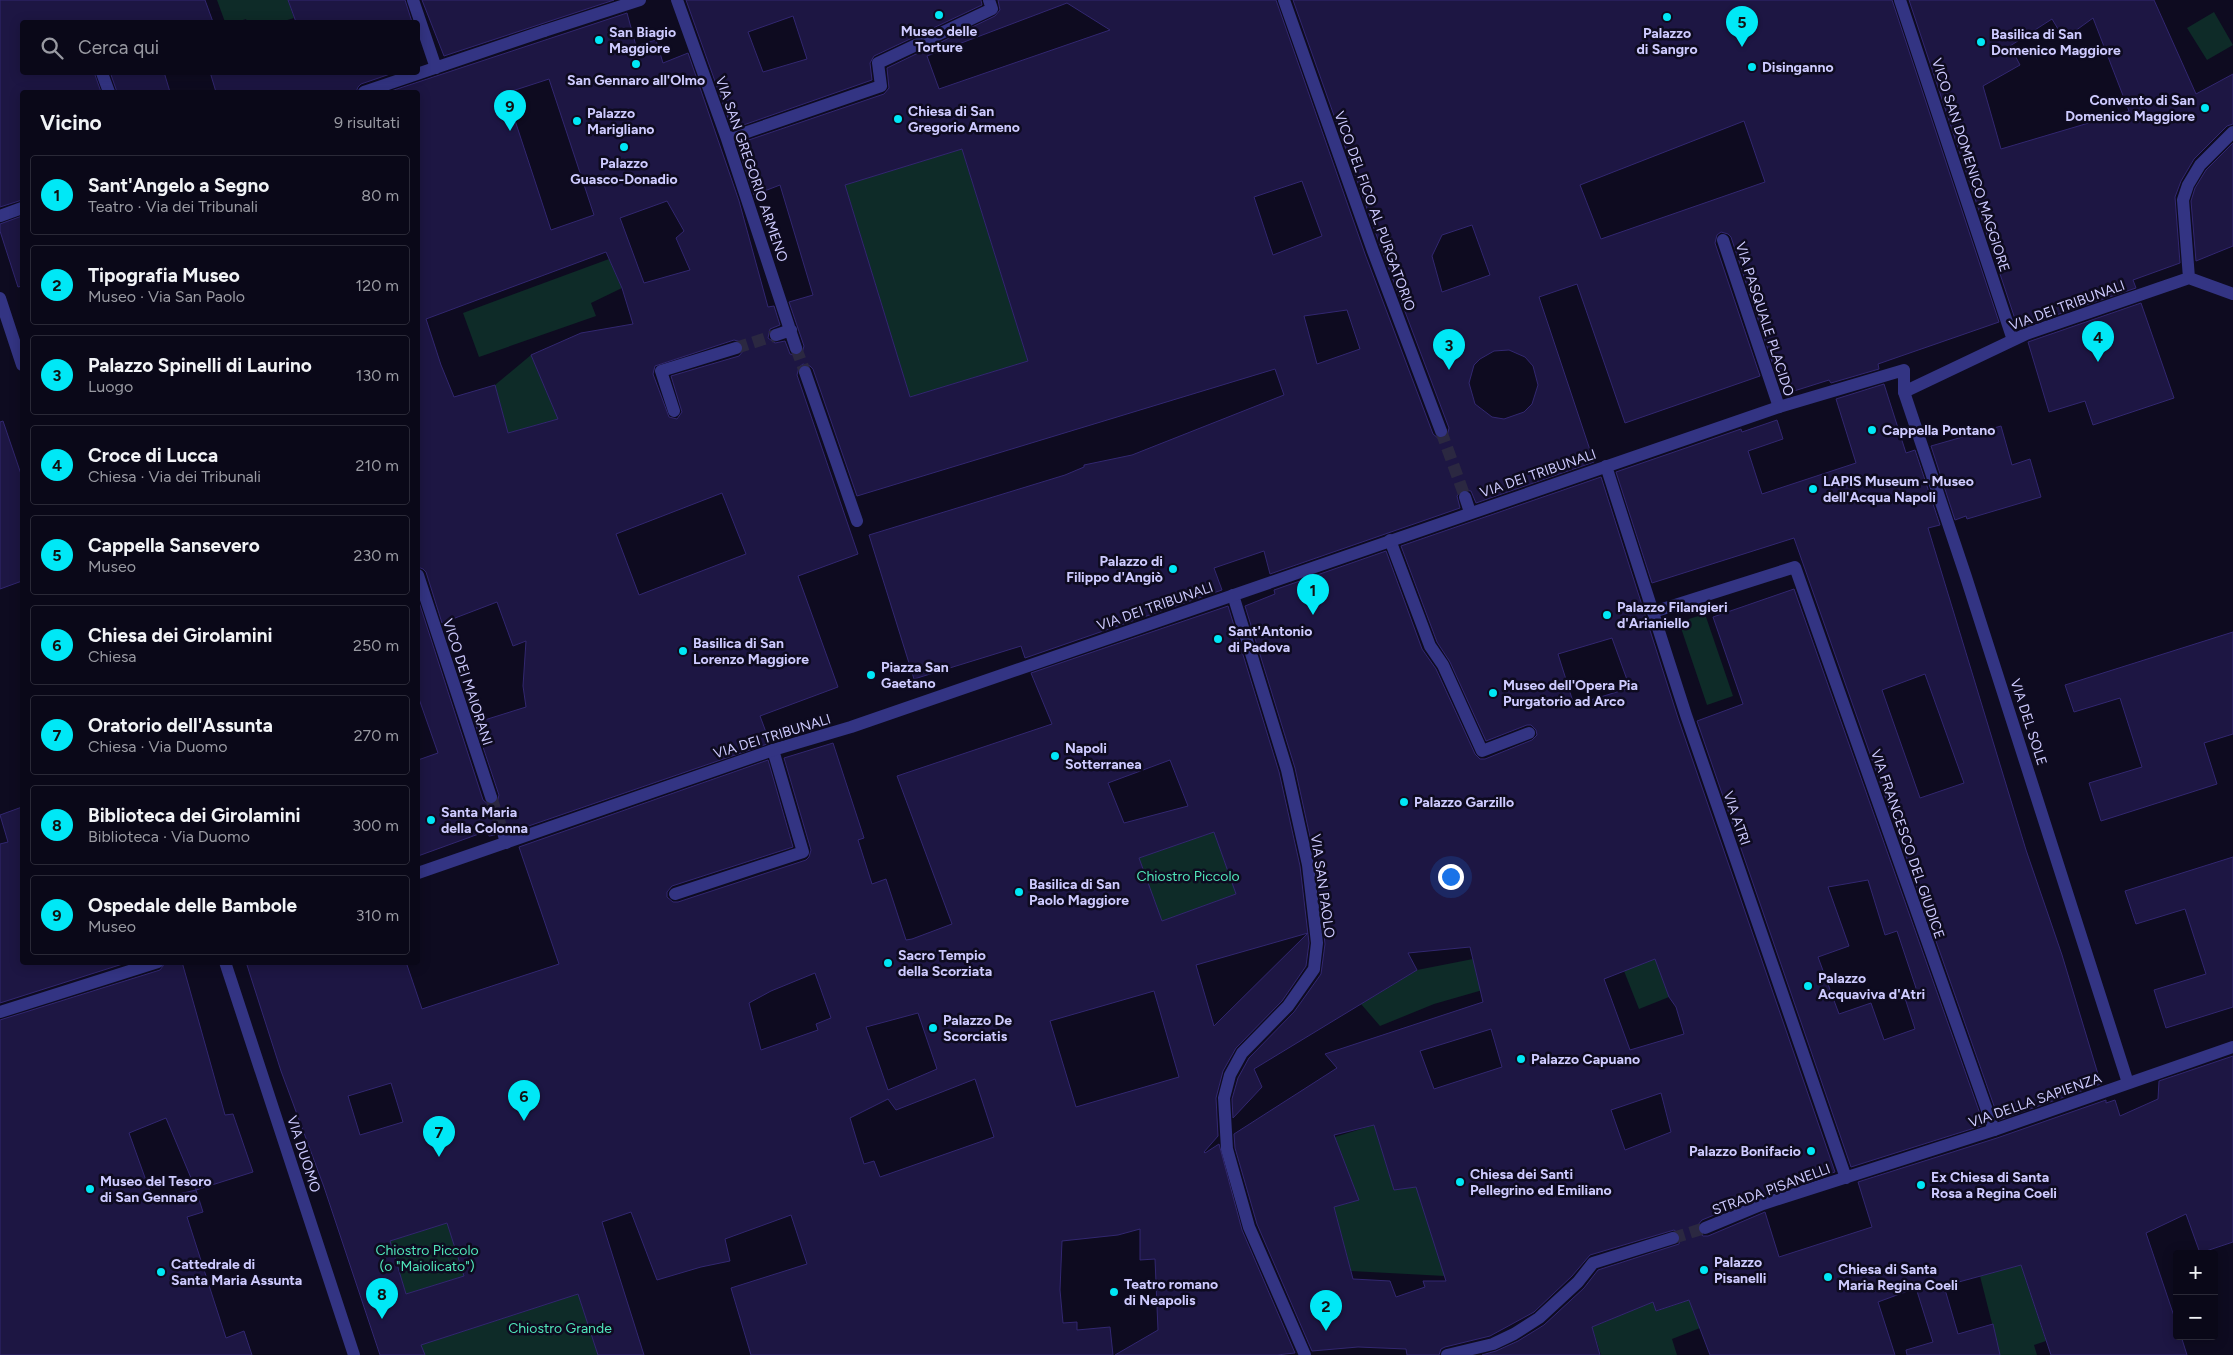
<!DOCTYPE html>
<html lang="it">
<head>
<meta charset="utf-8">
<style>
	:root { --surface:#0a0818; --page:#181625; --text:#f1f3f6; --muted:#999aa2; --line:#2a2937; --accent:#00e8f6 }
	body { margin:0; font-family:Figtree,sans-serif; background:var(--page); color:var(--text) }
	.controls { position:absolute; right:15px; bottom:15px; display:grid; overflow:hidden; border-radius:5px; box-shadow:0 2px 12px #0003 }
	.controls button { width:45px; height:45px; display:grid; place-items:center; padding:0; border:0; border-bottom:1px solid var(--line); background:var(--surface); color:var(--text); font:25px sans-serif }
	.you { position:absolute; left:1450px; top:876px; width:18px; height:18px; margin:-12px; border:4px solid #fff; border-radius:50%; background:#1a73e8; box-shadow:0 0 0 8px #1a73e833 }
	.badge { display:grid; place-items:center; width:32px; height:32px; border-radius:50%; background:var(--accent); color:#111; font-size:16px; font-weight:700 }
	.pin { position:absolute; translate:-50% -41px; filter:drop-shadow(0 1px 2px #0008) }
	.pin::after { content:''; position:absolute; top:26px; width:18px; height:15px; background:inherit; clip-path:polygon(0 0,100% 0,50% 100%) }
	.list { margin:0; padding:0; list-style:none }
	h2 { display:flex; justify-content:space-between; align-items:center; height:65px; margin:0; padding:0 20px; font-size:21px }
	h2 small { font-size:16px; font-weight:400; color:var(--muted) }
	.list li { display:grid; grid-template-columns:32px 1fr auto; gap:15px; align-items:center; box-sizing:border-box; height:80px; margin:0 10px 10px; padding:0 10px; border:1px solid var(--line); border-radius:5px }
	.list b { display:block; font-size:19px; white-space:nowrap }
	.list p { margin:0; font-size:16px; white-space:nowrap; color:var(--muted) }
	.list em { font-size:16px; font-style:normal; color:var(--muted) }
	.icon { flex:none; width:28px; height:28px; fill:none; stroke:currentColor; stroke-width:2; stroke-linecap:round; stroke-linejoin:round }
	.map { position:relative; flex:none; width:2233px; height:1355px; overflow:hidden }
	.search { position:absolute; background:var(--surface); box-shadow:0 2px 12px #0003; left:20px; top:20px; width:400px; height:55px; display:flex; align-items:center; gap:12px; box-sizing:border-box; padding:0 18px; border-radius:5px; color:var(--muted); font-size:19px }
	.panel { position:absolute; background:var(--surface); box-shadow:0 2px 12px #0003; left:20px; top:90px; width:400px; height:875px; border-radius:5px }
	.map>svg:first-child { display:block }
	.green { fill:#0e2b28 }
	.building { fill:#1d1643; stroke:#322770; fill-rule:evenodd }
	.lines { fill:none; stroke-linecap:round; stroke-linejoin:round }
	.pedestrian-tunnel { stroke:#2b2841; stroke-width:12; stroke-dasharray:12 6; stroke-linecap:butt }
	.minor-tunnel { stroke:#2b2841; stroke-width:12; stroke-dasharray:12 6; stroke-linecap:butt }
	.pedestrian { stroke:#333483; stroke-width:12 }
	.minor { stroke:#333483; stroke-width:12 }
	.poi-dot { fill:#00e8f6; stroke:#0e0b20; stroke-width:2 }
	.labels { text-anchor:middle; stroke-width:5; stroke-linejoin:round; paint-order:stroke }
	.poi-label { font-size:14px; font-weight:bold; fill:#cecbff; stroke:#0e0b20; text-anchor:start }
	.street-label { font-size:14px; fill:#cecbff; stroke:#0e0b20 }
	.park-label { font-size:14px; fill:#50e6ba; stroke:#0e0b20 }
</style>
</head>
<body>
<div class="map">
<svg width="2233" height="1355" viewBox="0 0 2233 1355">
	<rect width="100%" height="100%" fill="#0e0b20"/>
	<path class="green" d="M217,0h71l6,18 -13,4h-34l-1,-3 -9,3h-12z
		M2214,12l19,33 -26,15 -20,-32z
		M962,149l66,212 -118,36 -65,-212z
		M609,259l13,29 -31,15 5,13 -117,41 -16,-44z
		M531,355l27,64 -50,14 -13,-48z
		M1705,614l28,82 -26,9 -28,-83z
		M1214,832l22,62 -74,27 -23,-63z
		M1473,959l34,24 -73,21 -54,22 -19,-22 56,-34z
		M1655,959l14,38 -30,12 -15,-38z
		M1374,1125l20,65 28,-4 23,90 -94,-5 -17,-64 25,-7 -24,-63z
		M447,1223l17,53 -58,18 -16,-53z
		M2024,1263l6,28 16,50 -12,4 3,10h-37l-20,-79z
		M578,1294l20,61h-173l-4,-10z
		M1689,1300l11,28 -28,11 5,16h-76l-9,-28 61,-25 4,9z"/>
	<path class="building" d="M0,0h205l8,22h-191v50h72l7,20h-79v108l-22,7z
		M288,0h117l7,22h-116z
		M422,0h192l-170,56z
		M686,0h295l1,5 -108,51 -4,7 2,17 -140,49zM793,16l14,43 -44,13 -15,-40z
		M998,0h278l89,254 68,180 6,5 8,-3 2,-8 -68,-180 -88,-248h599l107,322 -121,42 1,5 -48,14 -2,-3 -35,11 -8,-24 -11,4 -44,-134 -3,-3 -7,-2 -4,3 -2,8 45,133 -135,47 -48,-139 -38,13 55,165 -118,41 -5,-12 -9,-1 -5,6 3,12 -190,66 -6,-23 -50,17 8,22 -197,68 -4,-12 -107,33 -45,-144 196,-60 19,-8v-2l48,-10 152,-60 -9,-26 -418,127 -44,-127 -3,-3 -7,-2 -4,3 -2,8 61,179 -60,22 40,111 -78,29 10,27 -256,88 -8,-7h-5l-4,3 -2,8 -6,1 -2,-5 -69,25v-96l20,-7 -20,-57v-97l65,201 6,5 8,-2 2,-8 -24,-72 51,-16 -3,-21 3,-45 -13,5 -16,-44 -55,21 -16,-51 -3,-3 -5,-2v-475h-30l239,-79 9,33 20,-6 7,23 25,-10 51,148 29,106 6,-1 6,19 -10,4 -2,9 7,5 10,-2 5,13 8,2 4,-3 2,-7 -15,-44 24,-7 -33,-110 -26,10 -17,-51 147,-50 5,-6 -2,-20 108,-52 5,-6zM1067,3l43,27 -171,59 -12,-33zM549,79l45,136 -43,15 -45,-137zM1744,121l21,61 -164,57 -21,-54zM962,149l66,212 -118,36 -65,-212zM1302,181l20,55 -49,19 -19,-58zM667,201l17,30 -8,7 14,32 -46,13 -24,-65zM1472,225l18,50 -48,17 -10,-36 10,-21zM606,252l16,36 11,36 -52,9 -50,22 27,64 -50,14 -13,-48 -41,12 -13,-32 -15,-46zM1347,310l13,39 -43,15 -13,-48zM734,340l7,2 3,4v4l-5,6 -68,20 11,36 -5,7 -8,-2 -16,-43 2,-8zM1509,350l16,7 8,9 5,19 -6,19 -8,8 -20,7 -12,-2 -17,-13 -6,-21 5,-18 6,-6 14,-8zM722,493l24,61 -107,41 -23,-61z
		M1909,0h245l42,94 37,-20v50l-6,2 -33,33 -13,22 -6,16 5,66 -47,17 3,8 -112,38 -3,-9 -6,2zM2093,18l36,93 -128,38 -18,-63 37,-21 -10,-19 42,-27 12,20z
		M110,72h54l6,20h-53z
		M210,72h186l-35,12 -3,3 -2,5h-140z
		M2233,143v103l-37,15 -5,-60 4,-13 11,-18z
		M22,216v70l-4,1 -18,-56v-7z
		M2141,303l33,95 -81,27 -8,-24 -36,11 -21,-70z
		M1884,384l22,69 9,-3 25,75 -12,3 98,322 36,105 39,129 -102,36 -205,-582 -142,45 -36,-111 125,-43 1,3 35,-12 6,19 -35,12 14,43 94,-31 -20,-64zM1925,674l39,109 -44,15 -38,-108z
		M3,421l19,56v104l-22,8v-167z
		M2001,426l11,39 18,-6 11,38 -74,22 -1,-3 -11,4 -24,-74z
		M1601,477l77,241 157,454 -75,24 -58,24 -5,6 1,6 5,4h5l57,-24 14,45 93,-30 -14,-45 139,-44 109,-38v3l9,-3 5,16 38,-17 1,-18 74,-25v186l-33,11 -14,-39 -40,19 31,92v11h4l6,19h-136l-30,-90 -77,21 14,48 35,-10 7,31h-93l-1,-5 27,-8 -17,-54 -38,14 17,53h-185l-21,-55 -33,11 -3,-9 -61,25 8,28h-118l14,-4 22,-10 26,-16 40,-37 14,-18 81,-26 2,-9 -7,-5 -84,25 -18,21 -38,36 -44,24 -45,11 -4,2 -2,6h-32l-1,-6 -48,-2 -46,4 -55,-127 -22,-76 -1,-14 103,-66 -12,-14 158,-52 -13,-55 -62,6 9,17 -163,99 8,18 -29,31 -1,-19 6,-21 11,-20 45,-46 27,-38 4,-30 -9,-80 -21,-96 -50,-162 30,-12 -1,-4 112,-39 36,98 14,20 39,85 5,5h5l47,-19 5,-5 -1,-5 -5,-5h-4l-41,16 -36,-79 -13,-20 -36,-96zM1612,638l18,50 -56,17 -16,-51zM1655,959l14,38 7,10 8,27 -54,16 -26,-71zM1491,1029l11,38 -68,22 -14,-38zM1661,1093l10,39 -46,18 -14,-40zM1374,1125l20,65 22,-3 30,94h-23l2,6 -29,10 -6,-16 -37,-2 -19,-72 25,-7 -25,-65z
		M1794,589l190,536 -133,42 -154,-446 46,-17 -30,-87zM1868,880l17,55 12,-4 19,57 -13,4 12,37 -31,11 -13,-37 -32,11 -21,-57 31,-11 -21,-59z
		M1228,606l51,166 21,94 9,77 -3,23 -24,35 -46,47 -13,23 -7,27 2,38 -14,16 1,1 14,-9 23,86 53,123 -18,2h-162l43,-25 -3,-71 -15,1v-31l-22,6 -56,6 -2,49 3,33 14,-1v8l33,-3 3,28h-362l-20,-67 76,-24 -16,-49 -66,24 5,22 -29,6 -44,13 -26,-68 -29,10 42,133h-46l-20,-61 -157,51 4,10h-45l-56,-168 -43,-116 -35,-109h160l16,47 137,-45 -40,-117 249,-87 25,87 -121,39 -5,6v5l6,5h5l128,-42 3,-3 2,-7 -27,-92 49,-15 31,95 -6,2 14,44 14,-5 20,61 6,-1 40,-15 -55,-148 155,-52 -21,-51zM1170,760l18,46 -64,17 -16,-40zM1214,832l22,62 -74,27 -23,-63zM1308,933l-94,93 -18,-61zM815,973l16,45 -15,6 2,6 -57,20 -12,-47 22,-12zM1154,991l25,86 -103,30 -26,-86zM918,1013l19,56 -49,21 -22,-63zM975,1079l19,58 -114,40 -6,-16 -10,3 -14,-46 38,-19 8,11zM391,1083l12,39 -43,13 -12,-39zM447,1223l17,53 -58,18 -16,-53z
		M2233,632v102l-29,9 13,41 -116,37 -12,-38 53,-16 -22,-69 -46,14 -9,-27z
		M22,807v155h107l-129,41v-159l8,-2 -8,-27z
		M2233,857v150l-67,21 -12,-38 52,-16 -21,-65 -49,15 -11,-33z
		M166,962h16l43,153 8,-1 20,58 -57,18 7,22 -16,5 39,121 18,-7 8,24h-252v-335l160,-50zM166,1118l30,72 -43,10 -24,-67z"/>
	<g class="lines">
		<path class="pedestrian-tunnel" d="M736,348l40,-13
			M796,348l9,24
			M1441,431l24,66
			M491,797l12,35"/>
		<path class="minor-tunnel" d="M1673,1238l32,-10"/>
		<path class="pedestrian" d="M677,0l50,139 69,209
			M1284,0l89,251 68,180
			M1900,0l113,340
			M544,31l96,-31
			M102,73l7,19
			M2233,132l-33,33 -12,20 -5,15 6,78 44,16
			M727,139l154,-53 -3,-23 114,-54 -3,-9
			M1723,240l56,167
			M776,335l15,-5
			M805,372l52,149
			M1904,392l122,-58 163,-56
			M674,411l-13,-40 75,-23
			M1465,497l5,15
			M1390,540l40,106 13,19 39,86 47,-18
			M418,575l73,222
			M1233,595l54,175 21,95 9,78 -3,26 -26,37 -46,47 -12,22 -6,23 3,51 22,78 56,128
			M1653,612l142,-45 199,563
			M503,832l3,11
			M675,894l128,-42 -30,-102"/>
		<path class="minor" d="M413,0l23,68
			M364,92l180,-61
			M0,216l22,-8
			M0,298l22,67
			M1606,466l80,249 160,463
			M418,873l355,-123 78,-23 928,-320 125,-37v22l62,185 162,506
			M225,962l129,393
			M0,1012l158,-50
			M1705,1228l58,-24 231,-74 239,-83
			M1447,1355l46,-11 21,-10 25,-16 39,-36 15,-19 80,-25"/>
	</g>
	<g class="poi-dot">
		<circle cx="939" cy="15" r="5"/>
		<circle cx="1667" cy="17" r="5"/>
		<circle cx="599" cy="40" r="5"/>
		<circle cx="1981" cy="42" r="5"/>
		<circle cx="636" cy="64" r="5"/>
		<circle cx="1752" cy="67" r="5"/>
		<circle cx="2205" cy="108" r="5"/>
		<circle cx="898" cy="119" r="5"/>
		<circle cx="577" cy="121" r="5"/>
		<circle cx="624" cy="147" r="5"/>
		<circle cx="1872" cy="430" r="5"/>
		<circle cx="1813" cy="489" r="5"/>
		<circle cx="1173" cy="569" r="5"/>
		<circle cx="1607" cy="615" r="5"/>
		<circle cx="1218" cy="639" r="5"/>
		<circle cx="683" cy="651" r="5"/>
		<circle cx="871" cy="675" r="5"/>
		<circle cx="1493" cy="693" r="5"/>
		<circle cx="1055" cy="756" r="5"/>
		<circle cx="1404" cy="802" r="5"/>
		<circle cx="431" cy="820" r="5"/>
		<circle cx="1019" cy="892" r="5"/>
		<circle cx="888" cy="963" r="5"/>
		<circle cx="1808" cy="986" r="5"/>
		<circle cx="933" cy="1028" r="5"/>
		<circle cx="1521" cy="1059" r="5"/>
		<circle cx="1811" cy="1151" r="5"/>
		<circle cx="1460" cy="1182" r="5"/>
		<circle cx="1921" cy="1185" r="5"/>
		<circle cx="90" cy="1189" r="5"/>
		<circle cx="1704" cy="1270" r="5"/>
		<circle cx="161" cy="1272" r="5"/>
		<circle cx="1828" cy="1277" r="5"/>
		<circle cx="1114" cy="1292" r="5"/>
	</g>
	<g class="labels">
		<g class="poi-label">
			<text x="939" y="36" text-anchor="middle">Museo delle<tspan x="939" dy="16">Torture</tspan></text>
			<text x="609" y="37">San Biagio<tspan x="609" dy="16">Maggiore</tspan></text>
			<text x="1667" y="38" text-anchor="middle">Palazzo<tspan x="1667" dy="16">di Sangro</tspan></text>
			<text x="1991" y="39">Basilica di San<tspan x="1991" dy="16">Domenico Maggiore</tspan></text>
			<text x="1762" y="72">Disinganno</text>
			<text x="636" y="85" text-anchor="middle">San Gennaro all'Olmo</text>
			<text x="2195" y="105" text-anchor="end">Convento di San<tspan x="2195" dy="16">Domenico Maggiore</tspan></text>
			<text x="908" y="116">Chiesa di San<tspan x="908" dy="16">Gregorio Armeno</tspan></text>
			<text x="587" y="118">Palazzo<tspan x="587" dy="16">Marigliano</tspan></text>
			<text x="624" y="168" text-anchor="middle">Palazzo<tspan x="624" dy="16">Guasco-Donadio</tspan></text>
			<text x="1882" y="435">Cappella Pontano</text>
			<text x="1823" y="486">LAPIS Museum - Museo<tspan x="1823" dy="16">dell'Acqua Napoli</tspan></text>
			<text x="1163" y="566" text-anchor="end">Palazzo di<tspan x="1163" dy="16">Filippo d'Angiò</tspan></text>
			<text x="1617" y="612">Palazzo Filangieri<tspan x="1617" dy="16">d'Arianiello</tspan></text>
			<text x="1228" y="636">Sant'Antonio<tspan x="1228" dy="16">di Padova</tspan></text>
			<text x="693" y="648">Basilica di San<tspan x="693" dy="16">Lorenzo Maggiore</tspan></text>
			<text x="881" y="672">Piazza San<tspan x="881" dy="16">Gaetano</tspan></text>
			<text x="1503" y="690">Museo dell'Opera Pia<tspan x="1503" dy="16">Purgatorio ad Arco</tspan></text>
			<text x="1065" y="753">Napoli<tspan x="1065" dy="16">Sotterranea</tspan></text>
			<text x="1414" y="807">Palazzo Garzillo</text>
			<text x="441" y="817">Santa Maria<tspan x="441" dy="16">della Colonna</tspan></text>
			<text x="1029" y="889">Basilica di San<tspan x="1029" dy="16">Paolo Maggiore</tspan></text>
			<text x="898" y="960">Sacro Tempio<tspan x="898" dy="16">della Scorziata</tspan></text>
			<text x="1818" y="983">Palazzo<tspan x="1818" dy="16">Acquaviva d'Atri</tspan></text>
			<text x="943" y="1025">Palazzo De<tspan x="943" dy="16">Scorciatis</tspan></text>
			<text x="1531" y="1064">Palazzo Capuano</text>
			<text x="1801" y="1156" text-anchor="end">Palazzo Bonifacio</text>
			<text x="1470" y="1179">Chiesa dei Santi<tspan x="1470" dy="16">Pellegrino ed Emiliano</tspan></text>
			<text x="1931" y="1182">Ex Chiesa di Santa<tspan x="1931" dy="16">Rosa a Regina Coeli</tspan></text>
			<text x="100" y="1186">Museo del Tesoro<tspan x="100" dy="16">di San Gennaro</tspan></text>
			<text x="1714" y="1267">Palazzo<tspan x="1714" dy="16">Pisanelli</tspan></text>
			<text x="171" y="1269">Cattedrale di<tspan x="171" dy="16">Santa Maria Assunta</tspan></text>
			<text x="1838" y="1274">Chiesa di Santa<tspan x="1838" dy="16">Maria Regina Coeli</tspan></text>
			<text x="1124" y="1289">Teatro romano<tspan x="1124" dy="16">di Neapolis</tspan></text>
		</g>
		<g class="street-label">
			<text transform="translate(1971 165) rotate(72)" y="5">VICO SAN DOMENICO MAGGIORE</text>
			<text transform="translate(752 169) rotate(71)" y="5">VIA SAN GREGORIO ARMENO</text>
			<text transform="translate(1375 211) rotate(70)" y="5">VICO DEL FICO AL PURGATORIO</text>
			<text transform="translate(2067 305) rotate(-20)" y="5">VIA DEI TRIBUNALI</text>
			<text transform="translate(1765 319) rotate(72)" y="5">VIA PASQUALE PLACIDO</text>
			<text transform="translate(1538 473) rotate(-19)" y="5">VIA DEI TRIBUNALI</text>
			<text transform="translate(1155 606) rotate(-19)" y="5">VIA DEI TRIBUNALI</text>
			<text transform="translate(468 682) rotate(72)" y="5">VICO DEI MAIORANI</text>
			<text transform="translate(2029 722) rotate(72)" y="5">VIA DEL SOLE</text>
			<text transform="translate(772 736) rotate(-17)" y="5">VIA DEI TRIBUNALI</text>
			<text transform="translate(1737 818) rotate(71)" y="5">VIA ATRI</text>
			<text transform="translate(1908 844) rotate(71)" y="5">VIA FRANCESCO DEL GIUDICE</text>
			<text transform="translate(1323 886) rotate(82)" y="5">VIA SAN PAOLO</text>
			<text transform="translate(2035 1100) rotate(-19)" y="5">VIA DELLA SAPIENZA</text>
			<text transform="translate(304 1154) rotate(72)" y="5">VIA DUOMO</text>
			<text transform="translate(1771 1189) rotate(-20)" y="5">STRADA PISANELLI</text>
		</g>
		<g class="park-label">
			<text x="1188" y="881">Chiostro Piccolo</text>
			<text x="427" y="1255">Chiostro Piccolo<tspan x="427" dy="16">(o "Maiolicato")</tspan></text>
			<text x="560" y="1333">Chiostro Grande</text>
		</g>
	</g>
</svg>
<div class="controls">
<button>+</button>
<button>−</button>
</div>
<div class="you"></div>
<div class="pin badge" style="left:1313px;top:615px">1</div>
<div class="pin badge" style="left:1326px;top:1331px">2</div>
<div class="pin badge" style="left:1449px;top:370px">3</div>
<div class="pin badge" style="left:2098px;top:362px">4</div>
<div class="pin badge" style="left:1742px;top:47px">5</div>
<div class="pin badge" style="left:524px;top:1121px">6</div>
<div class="pin badge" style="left:439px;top:1157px">7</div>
<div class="pin badge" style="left:382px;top:1319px">8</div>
<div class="pin badge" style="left:510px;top:131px">9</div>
<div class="search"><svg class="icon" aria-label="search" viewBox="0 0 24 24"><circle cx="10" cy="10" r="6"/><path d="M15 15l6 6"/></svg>Cerca qui</div>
<section class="panel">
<h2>Vicino<small>9 risultati</small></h2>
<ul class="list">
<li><span class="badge">1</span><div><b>Sant'Angelo a Segno</b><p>Teatro · Via dei Tribunali</p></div><em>80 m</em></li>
<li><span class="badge">2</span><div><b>Tipografia Museo</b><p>Museo · Via San Paolo</p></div><em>120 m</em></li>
<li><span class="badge">3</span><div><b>Palazzo Spinelli di Laurino</b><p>Luogo</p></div><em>130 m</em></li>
<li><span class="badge">4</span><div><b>Croce di Lucca</b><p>Chiesa · Via dei Tribunali</p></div><em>210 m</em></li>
<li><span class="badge">5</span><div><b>Cappella Sansevero</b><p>Museo</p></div><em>230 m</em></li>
<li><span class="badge">6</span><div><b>Chiesa dei Girolamini</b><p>Chiesa</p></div><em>250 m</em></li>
<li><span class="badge">7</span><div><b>Oratorio dell'Assunta</b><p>Chiesa · Via Duomo</p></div><em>270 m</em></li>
<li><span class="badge">8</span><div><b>Biblioteca dei Girolamini</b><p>Biblioteca · Via Duomo</p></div><em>300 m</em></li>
<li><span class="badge">9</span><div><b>Ospedale delle Bambole</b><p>Museo</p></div><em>310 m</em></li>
</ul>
</section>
</div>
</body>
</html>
